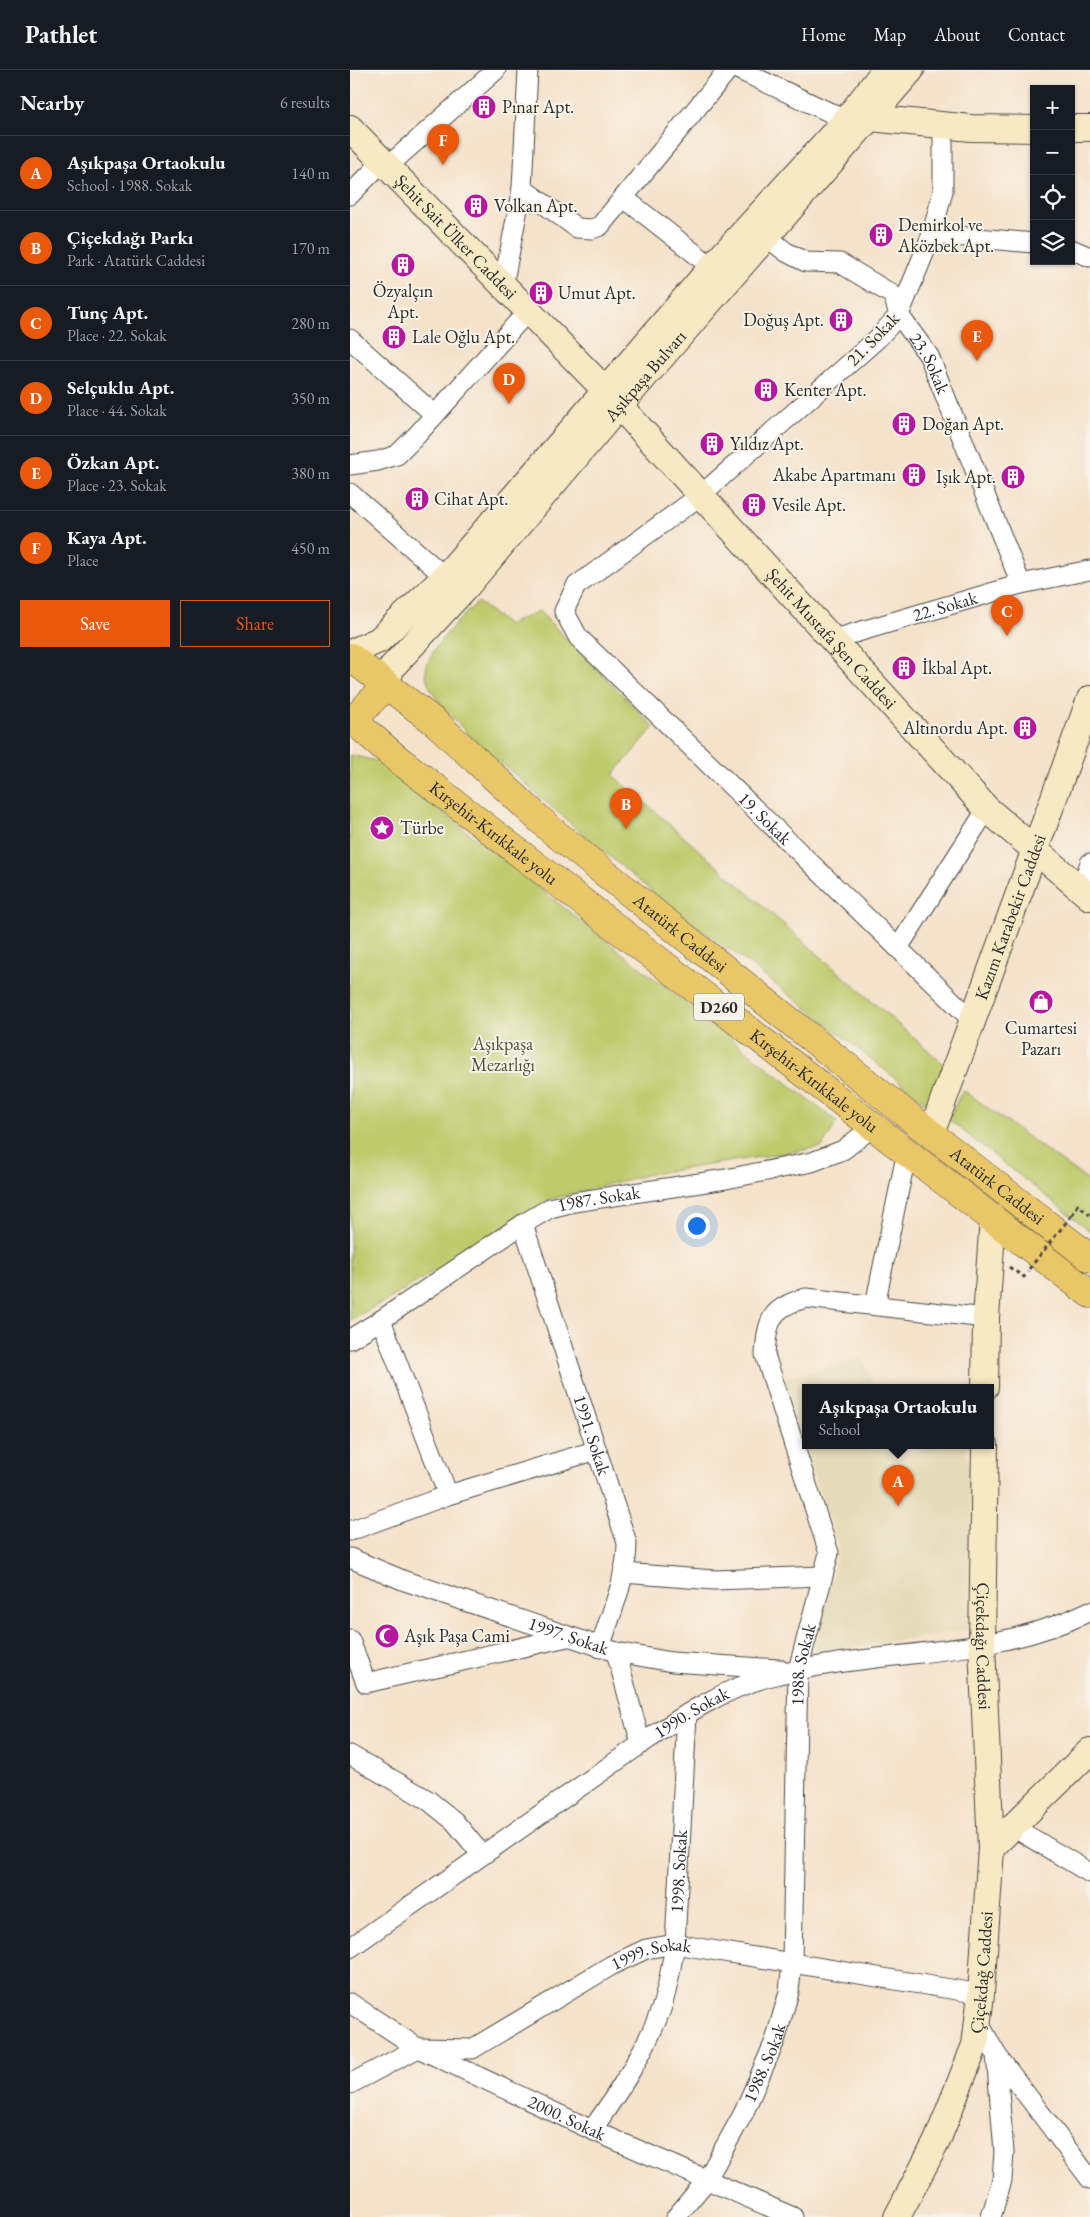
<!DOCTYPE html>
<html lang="en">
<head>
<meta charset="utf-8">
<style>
	:root { --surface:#171b24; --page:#242831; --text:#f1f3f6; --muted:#9ea1a6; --line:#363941; --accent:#ea580c }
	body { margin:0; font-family:"EB Garamond",serif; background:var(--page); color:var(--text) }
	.controls { position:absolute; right:15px; top:15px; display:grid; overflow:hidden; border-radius:0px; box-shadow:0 1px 4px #0004 }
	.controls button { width:45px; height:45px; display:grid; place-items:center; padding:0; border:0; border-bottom:1px solid var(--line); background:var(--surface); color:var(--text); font:25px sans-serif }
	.you { position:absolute; left:346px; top:1155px; width:18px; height:18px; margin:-12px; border:4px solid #fff; border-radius:50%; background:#1a73e8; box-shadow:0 0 0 8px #1a73e833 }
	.badge { display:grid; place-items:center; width:32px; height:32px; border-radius:50%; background:var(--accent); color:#fff; font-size:16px; font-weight:700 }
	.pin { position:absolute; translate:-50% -41px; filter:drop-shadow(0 1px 2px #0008) }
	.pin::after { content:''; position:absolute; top:26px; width:18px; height:15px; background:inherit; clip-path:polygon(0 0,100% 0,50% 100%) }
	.popup { position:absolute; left:452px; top:1314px; width:192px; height:65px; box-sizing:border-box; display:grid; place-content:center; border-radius:0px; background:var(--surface); filter:drop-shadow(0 1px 4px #0005); font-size:16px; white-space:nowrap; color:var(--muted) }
	.popup b { font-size:19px; color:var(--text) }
	.popup::after { content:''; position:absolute; left:50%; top:100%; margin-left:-10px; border:10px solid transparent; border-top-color:var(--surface) }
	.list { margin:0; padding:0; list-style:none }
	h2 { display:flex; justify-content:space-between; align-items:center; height:65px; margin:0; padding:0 20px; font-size:21px }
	h2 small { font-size:16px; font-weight:400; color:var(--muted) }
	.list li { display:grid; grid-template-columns:32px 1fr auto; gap:15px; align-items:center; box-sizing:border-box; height:75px; padding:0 20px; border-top:1px solid var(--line) }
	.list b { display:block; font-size:19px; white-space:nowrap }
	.list p { margin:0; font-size:16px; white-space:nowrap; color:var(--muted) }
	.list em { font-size:16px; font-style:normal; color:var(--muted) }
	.actions { display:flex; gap:10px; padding:15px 20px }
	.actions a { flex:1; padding:11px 0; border:1px solid var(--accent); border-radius:0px; text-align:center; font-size:18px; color:var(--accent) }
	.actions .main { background:var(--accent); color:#fff }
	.icon { flex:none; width:28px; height:28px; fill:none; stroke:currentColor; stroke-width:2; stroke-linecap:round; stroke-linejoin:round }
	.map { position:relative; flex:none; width:740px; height:2147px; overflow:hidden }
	header { display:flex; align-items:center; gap:30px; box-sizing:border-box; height:70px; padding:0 25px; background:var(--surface); border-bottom:1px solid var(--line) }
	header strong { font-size:24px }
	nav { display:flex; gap:28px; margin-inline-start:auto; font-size:18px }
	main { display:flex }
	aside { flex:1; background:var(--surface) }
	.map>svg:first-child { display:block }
	.built { fill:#e5dbba }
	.green { fill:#beca6c; stroke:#747a4c }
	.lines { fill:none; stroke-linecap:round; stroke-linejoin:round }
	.street-casing { stroke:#494643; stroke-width:21 }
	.secondary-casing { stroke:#494643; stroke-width:28 }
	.highway-casing { stroke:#494643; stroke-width:29 }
	.path { stroke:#494643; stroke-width:3; stroke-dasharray:4 4; stroke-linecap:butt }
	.street { stroke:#fff; stroke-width:19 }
	.secondary { stroke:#f6e9c3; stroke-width:26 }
	.highway { stroke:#e9c769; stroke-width:28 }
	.path-bridge { stroke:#494643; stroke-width:3; stroke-dasharray:4 4; stroke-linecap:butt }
	.labels { text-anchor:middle; stroke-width:4; stroke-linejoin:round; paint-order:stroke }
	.shield { fill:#f7f3e8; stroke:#686764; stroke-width:1 }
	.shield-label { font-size:16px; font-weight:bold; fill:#2b2b2b }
	.poi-label { font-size:18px; fill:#2b2b2b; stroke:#f7f3e8; text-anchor:start }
	.street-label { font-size:18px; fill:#2b2b2b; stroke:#f7f3e8 }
	.park-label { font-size:18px; fill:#50533b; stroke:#f7f3e8 }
</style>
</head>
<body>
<header>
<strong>Pathlet</strong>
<nav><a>Home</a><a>Map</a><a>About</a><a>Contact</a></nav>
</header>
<main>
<aside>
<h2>Nearby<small>6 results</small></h2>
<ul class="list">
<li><span class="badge">A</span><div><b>Aşıkpaşa Ortaokulu</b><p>School · 1988. Sokak</p></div><em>140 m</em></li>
<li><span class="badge">B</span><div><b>Çiçekdağı Parkı</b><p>Park · Atatürk Caddesi</p></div><em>170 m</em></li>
<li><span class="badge">C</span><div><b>Tunç Apt.</b><p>Place · 22. Sokak</p></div><em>280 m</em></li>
<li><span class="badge">D</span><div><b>Selçuklu Apt.</b><p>Place · 44. Sokak</p></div><em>350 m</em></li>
<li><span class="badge">E</span><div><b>Özkan Apt.</b><p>Place · 23. Sokak</p></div><em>380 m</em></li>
<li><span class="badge">F</span><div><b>Kaya Apt.</b><p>Place</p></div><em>450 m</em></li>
</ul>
<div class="actions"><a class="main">Save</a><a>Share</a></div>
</aside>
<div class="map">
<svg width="740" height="2147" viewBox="0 0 740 2147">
	<rect width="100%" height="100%" fill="#f7f3e8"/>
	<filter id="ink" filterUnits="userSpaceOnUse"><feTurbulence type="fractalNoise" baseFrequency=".02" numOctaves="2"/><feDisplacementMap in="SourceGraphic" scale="10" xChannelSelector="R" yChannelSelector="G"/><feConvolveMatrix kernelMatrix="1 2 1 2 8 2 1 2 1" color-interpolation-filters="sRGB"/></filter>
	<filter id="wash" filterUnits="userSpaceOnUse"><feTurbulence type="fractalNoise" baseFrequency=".0096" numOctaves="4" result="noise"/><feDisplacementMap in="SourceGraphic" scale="20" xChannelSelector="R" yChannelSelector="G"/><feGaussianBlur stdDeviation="1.12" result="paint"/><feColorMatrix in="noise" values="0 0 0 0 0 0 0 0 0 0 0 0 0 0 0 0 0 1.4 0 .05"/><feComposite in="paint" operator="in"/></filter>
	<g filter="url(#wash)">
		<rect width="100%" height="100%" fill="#f5e2cb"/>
		<path class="built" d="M513,1288l11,29h-68v58h90l5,12 31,-12h33l7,44 -3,141 -155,23 25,-104 -58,-170z"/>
		<path class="green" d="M128,532l30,23 31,-14 115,116 -41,48 333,291 -18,39c-59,-48 -118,-95 -179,-141 -24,-18 -50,-35 -74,-54 -54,-43 -107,-88 -159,-134 -24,-21 -86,-70 -90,-101 -3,-22 37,-59 52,-73z
			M0,685l27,6 460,361 -15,25 -177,28 -97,25 -157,98 -41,22z
			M613,1020l127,92v49l-142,-112z"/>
	</g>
	<g filter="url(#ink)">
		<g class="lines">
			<defs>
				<g id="street">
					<path d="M389,0l107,50 11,-1"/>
					<path id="s1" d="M593,55v66l-11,43 -33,81 -22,24 -176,156 -125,91 -12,25 14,26 394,383"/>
					<path d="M37,97l109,-97"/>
					<path d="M172,118l55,40 15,1 8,-3 128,-156"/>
					<path d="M0,125l32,-33"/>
					<path d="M274,128l88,69"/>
					<path d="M582,164l102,9"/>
					<path id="s2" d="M417,167l19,15 20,10 34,1 53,32 6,20 30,41 92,228"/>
					<path d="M721,179l19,8"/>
					<path d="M153,216l19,-98 6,-118"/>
					<path d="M0,269l85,76"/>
					<path d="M0,395l28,-4 19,-6 19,-19 111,-124"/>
					<path d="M0,423l95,84"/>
					<path id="s3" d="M481,570l190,-56 69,-14"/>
					<path d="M731,818l9,-25"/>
					<path d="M548,878l89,-139"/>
					<path id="s4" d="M173,1154l104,319c0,35 -17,72 -27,105"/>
					<path d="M525,1235l32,-154"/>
					<path d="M31,1250l67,175"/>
					<path id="s5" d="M0,1269l31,-19 142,-96 27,-16 24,-6 152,-23 86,-17 31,-12 31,-24"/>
					<path d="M0,1461l98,-36 149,-45"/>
					<path id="s6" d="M0,1488l55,23 211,71 56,10 107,7"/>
					<path d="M273,1503l91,7 108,-4"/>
					<path d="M0,1570l16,43 201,-46"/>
					<path d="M266,1582l25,92"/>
					<path d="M0,1685l78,45 26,21 28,34"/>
					<path d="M663,1757l77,46"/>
					<path id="s7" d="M0,1878l291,-204c40,-27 80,-54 127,-67 106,-29 221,-16 322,-66"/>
					<path id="s8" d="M0,1933l68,45 174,82 201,87"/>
					<path d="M629,1953l17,31 94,125"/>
					<path id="s9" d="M0,2014l68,-36 54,1 140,-84 34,-16 29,-5 306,50"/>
					<path id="s10" d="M242,2060c26,-37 51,-75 68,-118 8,-21 11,-45 15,-68l12,-230"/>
					<path id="s11" d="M326,2147l30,-36 37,-67 32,-73 14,-49 3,-30 6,-292 31,-117 -64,-198c2,-35 6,-48 41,-57l180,20"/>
					<path d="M641,2147l11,-37 2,-28 -8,-98"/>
				</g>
				<g id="secondary">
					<path d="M520,48l101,10 63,1"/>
					<path id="s12" d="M0,58l255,262 382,419 103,88"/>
					<path d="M721,58h19"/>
					<path d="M0,583l29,-13 66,-63 267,-310 134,-147 39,-50"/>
					<path id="s13" d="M36,615l6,-18 74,-80 153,-181 292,-336"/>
					<path id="s14" d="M581,1064l159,-435"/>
					<path d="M635,1317l1,-69 7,-101"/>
					<path id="s15" d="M635,1375l-3,200 9,203"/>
					<path id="s16" d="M547,2147l40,-76 38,-96 6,-51 10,-146 99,-97"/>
				</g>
				<g id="highway">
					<path id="s17" d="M0,587l86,66 114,106 381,305 159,124"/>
					<path id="s18" d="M0,648l44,38 696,538"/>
					<path d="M3,651l33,-36"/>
				</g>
			</defs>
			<use href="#street" class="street-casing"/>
			<use href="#secondary" class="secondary-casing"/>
			<use href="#highway" class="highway-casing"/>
			<path class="path" d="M722,1145l6,-10 12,10
				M659,1197l15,10 4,-6"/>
			<use href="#street" class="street"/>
			<use href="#secondary" class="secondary"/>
			<use href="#highway" class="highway"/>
			<path class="path-bridge" d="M679,1199l43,-54"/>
		</g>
	</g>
	<defs>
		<symbol id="building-disc" viewBox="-11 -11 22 22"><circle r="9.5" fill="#b5179e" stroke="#f7f3e8"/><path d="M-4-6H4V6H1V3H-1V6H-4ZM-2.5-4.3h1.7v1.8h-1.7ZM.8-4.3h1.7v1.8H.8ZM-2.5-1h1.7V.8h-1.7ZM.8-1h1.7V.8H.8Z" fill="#fff"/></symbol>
		<symbol id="sight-disc" viewBox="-11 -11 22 22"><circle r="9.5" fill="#b5179e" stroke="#f7f3e8"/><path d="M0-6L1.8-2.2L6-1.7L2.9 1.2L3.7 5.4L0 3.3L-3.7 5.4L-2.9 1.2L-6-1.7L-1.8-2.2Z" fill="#fff"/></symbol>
		<symbol id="shop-disc" viewBox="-11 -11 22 22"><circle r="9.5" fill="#b5179e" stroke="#f7f3e8"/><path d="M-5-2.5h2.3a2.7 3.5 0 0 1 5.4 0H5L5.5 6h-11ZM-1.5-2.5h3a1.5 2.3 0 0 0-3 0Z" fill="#fff"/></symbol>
		<symbol id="mosque-disc" viewBox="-11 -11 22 22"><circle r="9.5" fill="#b5179e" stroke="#f7f3e8"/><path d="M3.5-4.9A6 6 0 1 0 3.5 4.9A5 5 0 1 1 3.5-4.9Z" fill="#fff"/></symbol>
	</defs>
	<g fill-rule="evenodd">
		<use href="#building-disc" x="120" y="23" width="28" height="28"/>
		<use href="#building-disc" x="112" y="122" width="28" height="28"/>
		<use href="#building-disc" x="517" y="151" width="28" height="28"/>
		<use href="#building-disc" x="39" y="181" width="28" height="28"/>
		<use href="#building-disc" x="177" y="209" width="28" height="28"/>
		<use href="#building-disc" x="477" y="236" width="28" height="28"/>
		<use href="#building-disc" x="30" y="253" width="28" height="28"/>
		<use href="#building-disc" x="402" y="306" width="28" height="28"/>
		<use href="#building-disc" x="540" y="340" width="28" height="28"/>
		<use href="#building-disc" x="348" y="360" width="28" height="28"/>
		<use href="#building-disc" x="550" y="391" width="28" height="28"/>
		<use href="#building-disc" x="649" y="393" width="28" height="28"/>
		<use href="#building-disc" x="53" y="415" width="28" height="28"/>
		<use href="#building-disc" x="390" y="421" width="28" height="28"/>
		<use href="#building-disc" x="540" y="584" width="28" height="28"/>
		<use href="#building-disc" x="661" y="644" width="28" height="28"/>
		<use href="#sight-disc" x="18" y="744" width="28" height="28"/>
		<use href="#shop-disc" x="677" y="918" width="28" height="28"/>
		<use href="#mosque-disc" x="23" y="1552" width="28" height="28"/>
	</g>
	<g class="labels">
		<rect class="shield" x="344" y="923.5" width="50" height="27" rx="4"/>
		<g class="shield-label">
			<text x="369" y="943">D260</text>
		</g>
		<g class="poi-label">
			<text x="152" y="43">Pınar Apt.</text>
			<text x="144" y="142">Volkan Apt.</text>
			<text x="548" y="161">Demirkol ve<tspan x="548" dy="21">Aközbek Apt.</tspan></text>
			<text x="53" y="227" text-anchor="middle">Özyalçın<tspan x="53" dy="21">Apt.</tspan></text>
			<text x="208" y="229">Umut Apt.</text>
			<text x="474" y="256" text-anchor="end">Doğuş Apt.</text>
			<text x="62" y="273">Lale Oğlu Apt.</text>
			<text x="434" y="326">Kenter Apt.</text>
			<text x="572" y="360">Doğan Apt.</text>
			<text x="380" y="380">Yıldız Apt.</text>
			<text x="546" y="411" text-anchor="end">Akabe Apartmanı</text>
			<text x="646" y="413" text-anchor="end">Işık Apt.</text>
			<text x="84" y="435">Cihat Apt.</text>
			<text x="422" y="441">Vesile Apt.</text>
			<text x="572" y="604">İkbal Apt.</text>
			<text x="658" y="664" text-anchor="end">Altınordu Apt.</text>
			<text x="50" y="764">Türbe</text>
			<text x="691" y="964" text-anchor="middle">Cumartesi<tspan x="691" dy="21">Pazarı</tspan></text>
			<text x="54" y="1572">Aşık Paşa Cami</text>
		</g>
		<g class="street-label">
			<text dy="6" stroke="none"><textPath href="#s12" startOffset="152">Şehit Sait Ülker Caddesi</textPath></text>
			<text transform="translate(523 269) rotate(-46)" y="6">21. Sokak</text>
			<text dy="6" stroke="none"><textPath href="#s2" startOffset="221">23. Sokak</textPath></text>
			<text dy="6" stroke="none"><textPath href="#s13" startOffset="405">Aşıkpaşa Bulvarı</textPath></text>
			<text dy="6" stroke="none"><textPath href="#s3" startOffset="119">22. Sokak</textPath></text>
			<text dy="6" stroke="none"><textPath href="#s12" startOffset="702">Şehit Mustafa Şen Caddesi</textPath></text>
			<text dy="6" stroke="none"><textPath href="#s1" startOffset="938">19. Sokak</textPath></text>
			<text dy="6" stroke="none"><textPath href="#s18" startOffset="184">Kırşehir-Kırıkkale yolu</textPath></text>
			<text dy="6" stroke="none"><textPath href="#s14" startOffset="231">Kazım Karabekir Caddesi</textPath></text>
			<text dy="6" stroke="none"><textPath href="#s17" startOffset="431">Atatürk Caddesi</textPath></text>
			<text dy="6" stroke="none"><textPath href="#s18" startOffset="589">Kırşehir-Kırıkkale yolu</textPath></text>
			<text dy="6" stroke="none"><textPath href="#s17" startOffset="836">Atatürk Caddesi</textPath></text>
			<text dy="6" stroke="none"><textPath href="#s5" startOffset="289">1987. Sokak</textPath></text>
			<text dy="6" stroke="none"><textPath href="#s4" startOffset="222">1991. Sokak</textPath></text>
			<text dy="6" stroke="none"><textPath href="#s6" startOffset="232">1997. Sokak</textPath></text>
			<text dy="6" stroke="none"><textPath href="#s15" startOffset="201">Çiçekdağı Caddesi</textPath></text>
			<text dy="6" stroke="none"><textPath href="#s11" startOffset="582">1988. Sokak</textPath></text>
			<text dy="6" stroke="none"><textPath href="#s7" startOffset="415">1990. Sokak</textPath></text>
			<text dy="6" stroke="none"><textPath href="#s10" startOffset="279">1998. Sokak</textPath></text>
			<text dy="6" stroke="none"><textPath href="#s9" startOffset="336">1999. Sokak</textPath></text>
			<text dy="6" stroke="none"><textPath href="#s16" startOffset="262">Çiçekdağ Caddesi</textPath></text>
			<text dy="6" stroke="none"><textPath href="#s11" startOffset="179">1988. Sokak</textPath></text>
			<text dy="6" stroke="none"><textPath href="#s8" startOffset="246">2000. Sokak</textPath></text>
		</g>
		<g class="park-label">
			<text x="153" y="980">Aşıkpaşa<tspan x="153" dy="21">Mezarlığı</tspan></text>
		</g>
	</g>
</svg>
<div class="controls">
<button>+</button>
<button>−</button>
<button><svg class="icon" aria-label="locate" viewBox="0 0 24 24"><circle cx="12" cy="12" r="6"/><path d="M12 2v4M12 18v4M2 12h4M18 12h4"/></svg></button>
<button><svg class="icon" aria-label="layers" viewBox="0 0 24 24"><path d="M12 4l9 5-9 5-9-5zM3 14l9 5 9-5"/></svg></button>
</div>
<div class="you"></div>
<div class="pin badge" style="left:548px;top:1436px">A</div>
<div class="popup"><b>Aşıkpaşa Ortaokulu</b>School</div>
<div class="pin badge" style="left:276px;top:759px">B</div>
<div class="pin badge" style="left:657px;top:566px">C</div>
<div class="pin badge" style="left:159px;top:334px">D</div>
<div class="pin badge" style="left:627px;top:291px">E</div>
<div class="pin badge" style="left:93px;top:95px">F</div>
</div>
</main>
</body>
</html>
